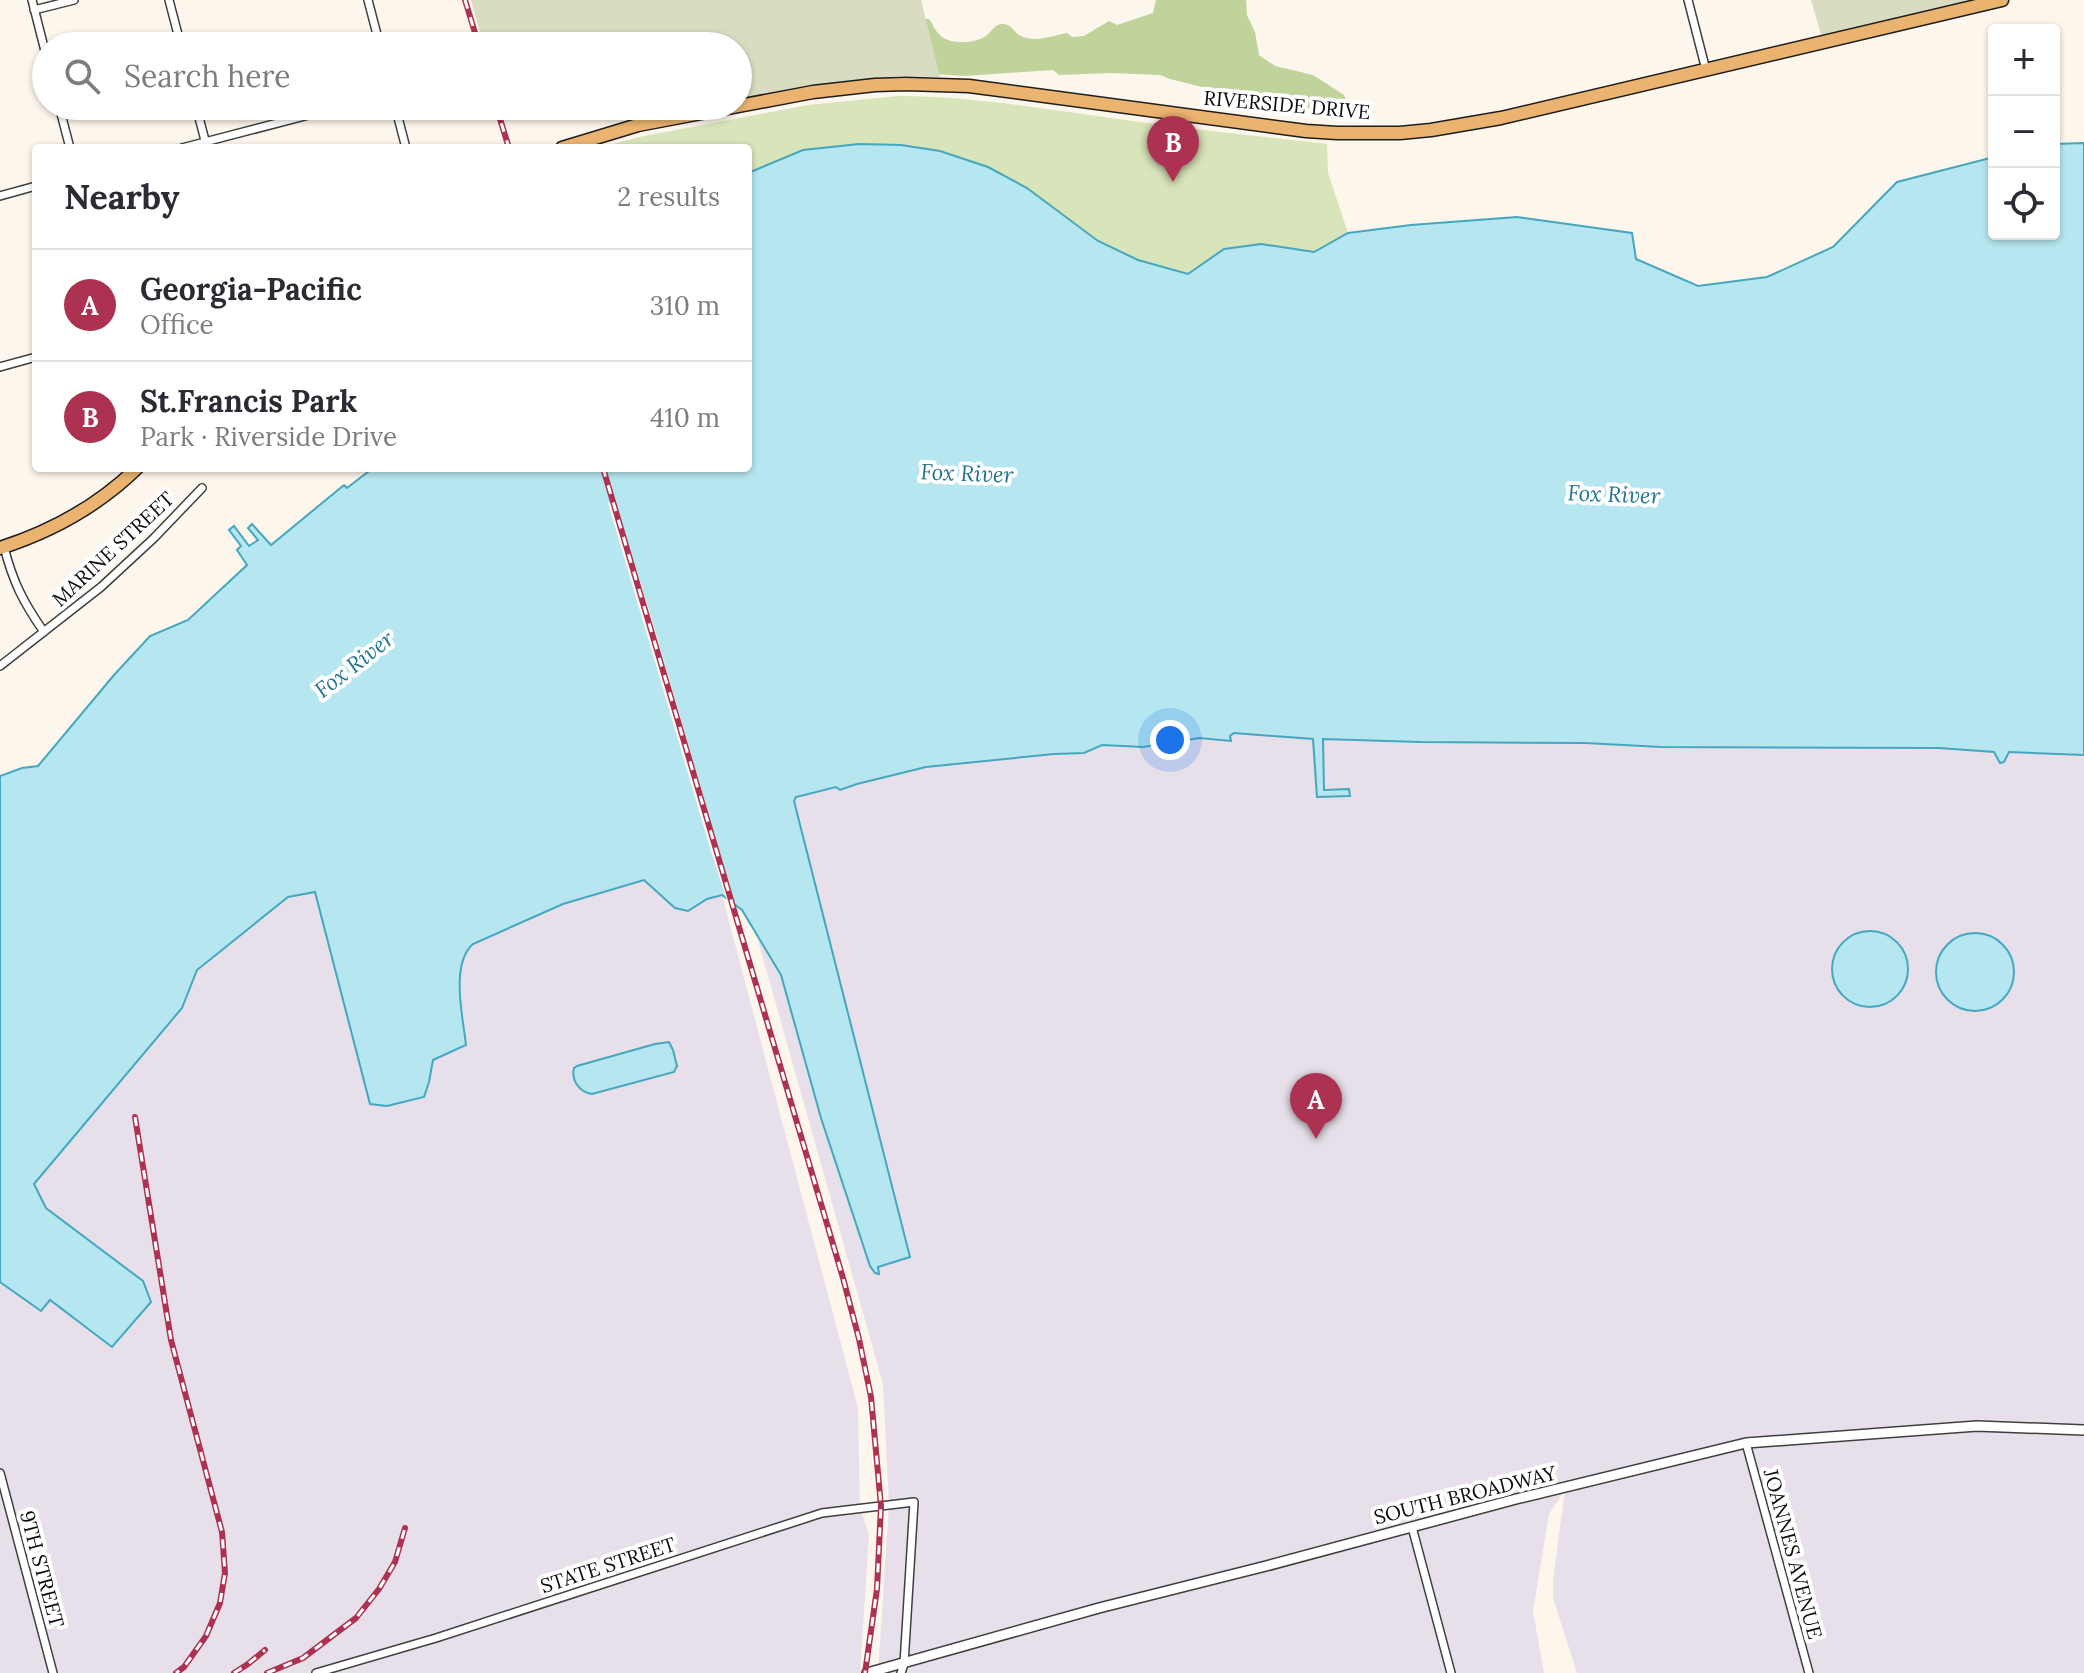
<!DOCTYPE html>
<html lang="en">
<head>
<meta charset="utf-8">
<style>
	:root { --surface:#fff; --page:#f2f2f3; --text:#2b2b33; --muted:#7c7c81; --line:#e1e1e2; --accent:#ad3251 }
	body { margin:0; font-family:Lora,serif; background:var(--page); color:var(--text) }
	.controls { position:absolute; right:24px; top:24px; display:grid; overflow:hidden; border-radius:8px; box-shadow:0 2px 6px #0004 }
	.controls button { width:72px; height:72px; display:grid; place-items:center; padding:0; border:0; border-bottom:2px solid var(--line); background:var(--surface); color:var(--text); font:40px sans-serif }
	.you { position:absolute; left:1170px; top:740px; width:28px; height:28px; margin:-20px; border:6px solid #fff; border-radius:50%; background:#1a73e8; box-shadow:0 0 0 12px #1a73e833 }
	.badge { display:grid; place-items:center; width:52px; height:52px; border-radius:50%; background:var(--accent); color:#fff; font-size:26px; font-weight:700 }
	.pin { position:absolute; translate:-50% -66px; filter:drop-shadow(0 2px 4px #0008) }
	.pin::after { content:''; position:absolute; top:42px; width:28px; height:24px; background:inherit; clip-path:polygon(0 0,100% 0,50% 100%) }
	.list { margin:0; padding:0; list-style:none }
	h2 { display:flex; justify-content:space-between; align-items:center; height:104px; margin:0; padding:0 32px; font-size:34px }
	h2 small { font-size:26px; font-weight:400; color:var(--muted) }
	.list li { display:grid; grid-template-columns:52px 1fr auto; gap:24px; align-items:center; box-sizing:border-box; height:112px; padding:0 32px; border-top:2px solid var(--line) }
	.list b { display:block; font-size:30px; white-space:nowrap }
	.list p { margin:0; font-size:26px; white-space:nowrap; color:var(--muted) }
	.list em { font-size:26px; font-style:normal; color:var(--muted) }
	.icon { flex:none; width:44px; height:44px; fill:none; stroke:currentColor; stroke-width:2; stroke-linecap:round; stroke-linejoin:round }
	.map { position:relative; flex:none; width:2084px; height:1673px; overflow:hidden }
	.search { position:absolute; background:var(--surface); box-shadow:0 2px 6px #0004; left:32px; top:32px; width:720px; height:88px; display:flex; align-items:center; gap:20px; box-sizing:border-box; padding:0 28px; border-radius:44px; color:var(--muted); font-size:30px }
	.panel { position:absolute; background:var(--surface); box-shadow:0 2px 6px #0004; left:32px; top:144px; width:720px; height:328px; border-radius:8px }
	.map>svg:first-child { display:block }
	.industrial { fill:#e7e0ea }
	.green { fill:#d8e4ba }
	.forest { fill:#bfd39a }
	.cemetery { fill:#d9dcc0 }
	.water { fill:#b6e6ef; stroke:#44a7bf; stroke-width:2 }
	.pier { fill:#fdf6ec }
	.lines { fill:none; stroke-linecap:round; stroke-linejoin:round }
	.minor-casing { stroke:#3f3f3f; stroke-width:10 }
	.tertiary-casing { stroke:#3f3f3f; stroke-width:12 }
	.primary-casing { stroke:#1d1d1d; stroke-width:15 }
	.minor { stroke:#fff; stroke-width:7 }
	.tertiary { stroke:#fff; stroke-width:9 }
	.primary { stroke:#eab36f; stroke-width:12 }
	.rail-casing { stroke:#ad3251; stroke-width:6 }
	.rail { stroke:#fff; stroke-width:3; stroke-dasharray:9; stroke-linecap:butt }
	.labels { text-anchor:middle; stroke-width:8; stroke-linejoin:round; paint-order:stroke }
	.street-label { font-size:20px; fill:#0c0c0c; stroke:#fff }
	.water-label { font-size:22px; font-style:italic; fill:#227690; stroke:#fff }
</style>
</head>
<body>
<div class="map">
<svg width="2084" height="1673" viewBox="0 0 2084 1673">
	<rect width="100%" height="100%" fill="#fdf6ec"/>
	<path class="industrial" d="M1233,733l187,9 165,1 76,4 278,1 56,4 9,10 5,-10 75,3v918h-507l-24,-75v-18l12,-90 -16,24 -16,97 11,62h-666l11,-168 -6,-121 -128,-454 26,45 40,143 58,155 -2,-5 33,-11 -116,-456 2,-4 40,-10 4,3 17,-6 68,-17 129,-13 30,-1 18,-8 41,2 56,-9 8,2h24l-1,-4z
		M644,880l31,28 13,3 19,-12 15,-4 136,513 2,100 9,27 -9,138h-860v-391l41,28 9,-10 61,46 32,-65 -97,-73 -12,-24 148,-176 15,-38 91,-73 27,-6 55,213 59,-22 4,-22 33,-15 -7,-73 6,-21 8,-7 90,-40z"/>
	<path class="green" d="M898,96c74,0 147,13 220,23 70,10 139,17 209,25l1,29 20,60 -34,19 -53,-8 -37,5 -36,25 -50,-14 -40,-19 -71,-53 -39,-21 -87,-22 -42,-1 -56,6 -55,23v-25h-149l40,-11 169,-32z"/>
	<path class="forest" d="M1156,0h90l1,15 8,17 4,23 16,11 38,9 31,20 4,10 -1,6 -8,3 -24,-3 -85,-17 -60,-15 -10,-4 -49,-2 -52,2 -6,-5 -89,6 -43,-3v-54h8c4,5 6,12 11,16 9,10 37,9 47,0 6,-5 7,-10 15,-11 11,0 12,10 21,13 16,5 28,-1 44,-4l5,4 12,-1 25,-15 8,4 36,-12z"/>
	<path class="cemetery" d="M471,0h450l19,77 -42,-1 -51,5 -109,19v-54h-134l-3,-11 -45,11h-72z
		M1811,0h191l-179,42z
		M622,106h86l-81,15z"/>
	<path class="water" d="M2084,143v612l-75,-3 -5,10 -4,1 -6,-11 -55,-4 -278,-1 -76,-4 -165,-1 -97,-3 1,51 25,-1 1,7 -33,1 -4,-58 -79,-6 -4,3 1,5 -32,-3 -56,9 -41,-2 -18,8 -30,1 -128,13 -69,17 -17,6 -4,-3 -40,10 -2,4 116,456 -32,10 1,7 -4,-1 -5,-7 -49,-148 -40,-143 -39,-65 -20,-15 -15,4 -19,12 -13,-3 -31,-28 -81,24 -90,40c-23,20 -10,73 -7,101l-33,15 -4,22 -5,15 -37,9 -17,-2 -55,-212 -27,5 -91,73 -15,38 -148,176 12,24 97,73 8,21 -39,45 -62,-47 -9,11 -41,-29v-506l22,-8 16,-2 76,-91 36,-39 38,-16 59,-55 -10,-15 4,-4 -12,-16 5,-4 15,20 9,-6 -10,-12 4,-4 19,21 73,-60 3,3 26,-20h375v-295l55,-23 56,-6 42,1 39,6 48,16 39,21 71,53 40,19 50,14 36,-25 37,-5 53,8 34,-19 63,-8 106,-8 115,16 4,26 62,27 69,-9 66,-30 64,-65 97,-25v77h60v-90z
		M1832 969a38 38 0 1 1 76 0a38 38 0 1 1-76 0Z
		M1936 972a39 39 0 1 1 78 0a39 39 0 1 1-78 0Z
		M669,1042l4,8 4,16 -3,6 -82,22c-13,-2 -21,-14 -18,-26l3,-2 78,-22z"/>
	<path class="pier" d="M615,501l35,112 87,298 -9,-7 -18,-56 -102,-345z"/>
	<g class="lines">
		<defs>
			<path id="minor" d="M32,0l14,55
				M169,0l12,46
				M368,0l12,46
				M1688,0l18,70
				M34,10l40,-10
				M59,106l11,42
				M196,106l11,42
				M395,106l11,42
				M182,148l161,-42
				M0,196l36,-10
				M0,367l36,-10
				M4,547c9,35 19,55 40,85
				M0,666l101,-79 53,-49 48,-50
				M1746,1443l63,230
				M0,1473l53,200
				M1412,1527l39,146
				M316,1673l120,-35 386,-125 92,-11 -10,162 -3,9"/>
			<path id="tertiary" d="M867,1673l232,-65 167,-42 250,-67 230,-56 231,-17 107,4"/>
			<path id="primary" d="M562,148l76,-23 175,-33 62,-7 31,-1 63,2 337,45 31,2h63l31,-3 70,-12 501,-118
				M0,548c50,-16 99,-43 137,-80"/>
		</defs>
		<use href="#minor" class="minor-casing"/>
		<use href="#tertiary" class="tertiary-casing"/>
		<use href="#primary" class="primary-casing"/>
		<use href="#minor" class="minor"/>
		<use href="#tertiary" class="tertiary"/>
		<use href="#primary" class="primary"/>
		<defs>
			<path id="rail" d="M465,0l14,46
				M496,106l13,42
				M603,468l240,810 16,61 12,58 10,109 -4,83 -12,84
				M135,1117l36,223 51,192 3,41 -5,30 -14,33 -22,31 -8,6
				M234,1673l14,-9 17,-14
				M267,1673l36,-15 53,-40 23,-29 16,-27 10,-34"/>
		</defs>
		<use href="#rail" class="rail-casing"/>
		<use href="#rail" class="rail"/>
	</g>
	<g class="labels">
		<g class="street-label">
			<text transform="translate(1287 105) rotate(5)" y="7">RIVERSIDE DRIVE</text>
			<text transform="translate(113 549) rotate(-43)" y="7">MARINE STREET</text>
			<text transform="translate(1465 1495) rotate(-14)" y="7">SOUTH BROADWAY</text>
			<text transform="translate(1793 1554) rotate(75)" y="7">JOANNES AVENUE</text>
			<text transform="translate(608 1565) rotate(-18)" y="7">STATE STREET</text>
			<text transform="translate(42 1569) rotate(75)" y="7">9TH STREET</text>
		</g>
		<g class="water-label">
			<text transform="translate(967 473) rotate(2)" y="8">Fox River</text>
			<text transform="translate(1614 494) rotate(2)" y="8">Fox River</text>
			<text transform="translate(354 664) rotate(-38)" y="8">Fox River</text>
		</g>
	</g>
</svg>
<div class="controls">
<button>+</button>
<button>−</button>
<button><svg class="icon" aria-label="locate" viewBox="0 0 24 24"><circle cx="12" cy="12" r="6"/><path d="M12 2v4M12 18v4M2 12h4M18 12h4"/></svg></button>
</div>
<div class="you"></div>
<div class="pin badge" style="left:1316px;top:1139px">A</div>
<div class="pin badge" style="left:1173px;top:182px">B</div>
<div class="search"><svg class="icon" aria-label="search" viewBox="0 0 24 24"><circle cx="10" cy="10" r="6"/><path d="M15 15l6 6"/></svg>Search here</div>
<section class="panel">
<h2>Nearby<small>2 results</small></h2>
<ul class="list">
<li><span class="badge">A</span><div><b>Georgia-Pacific</b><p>Office</p></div><em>310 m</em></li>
<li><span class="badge">B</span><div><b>St.Francis Park</b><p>Park · Riverside Drive</p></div><em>410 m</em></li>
</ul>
</section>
</div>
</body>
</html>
